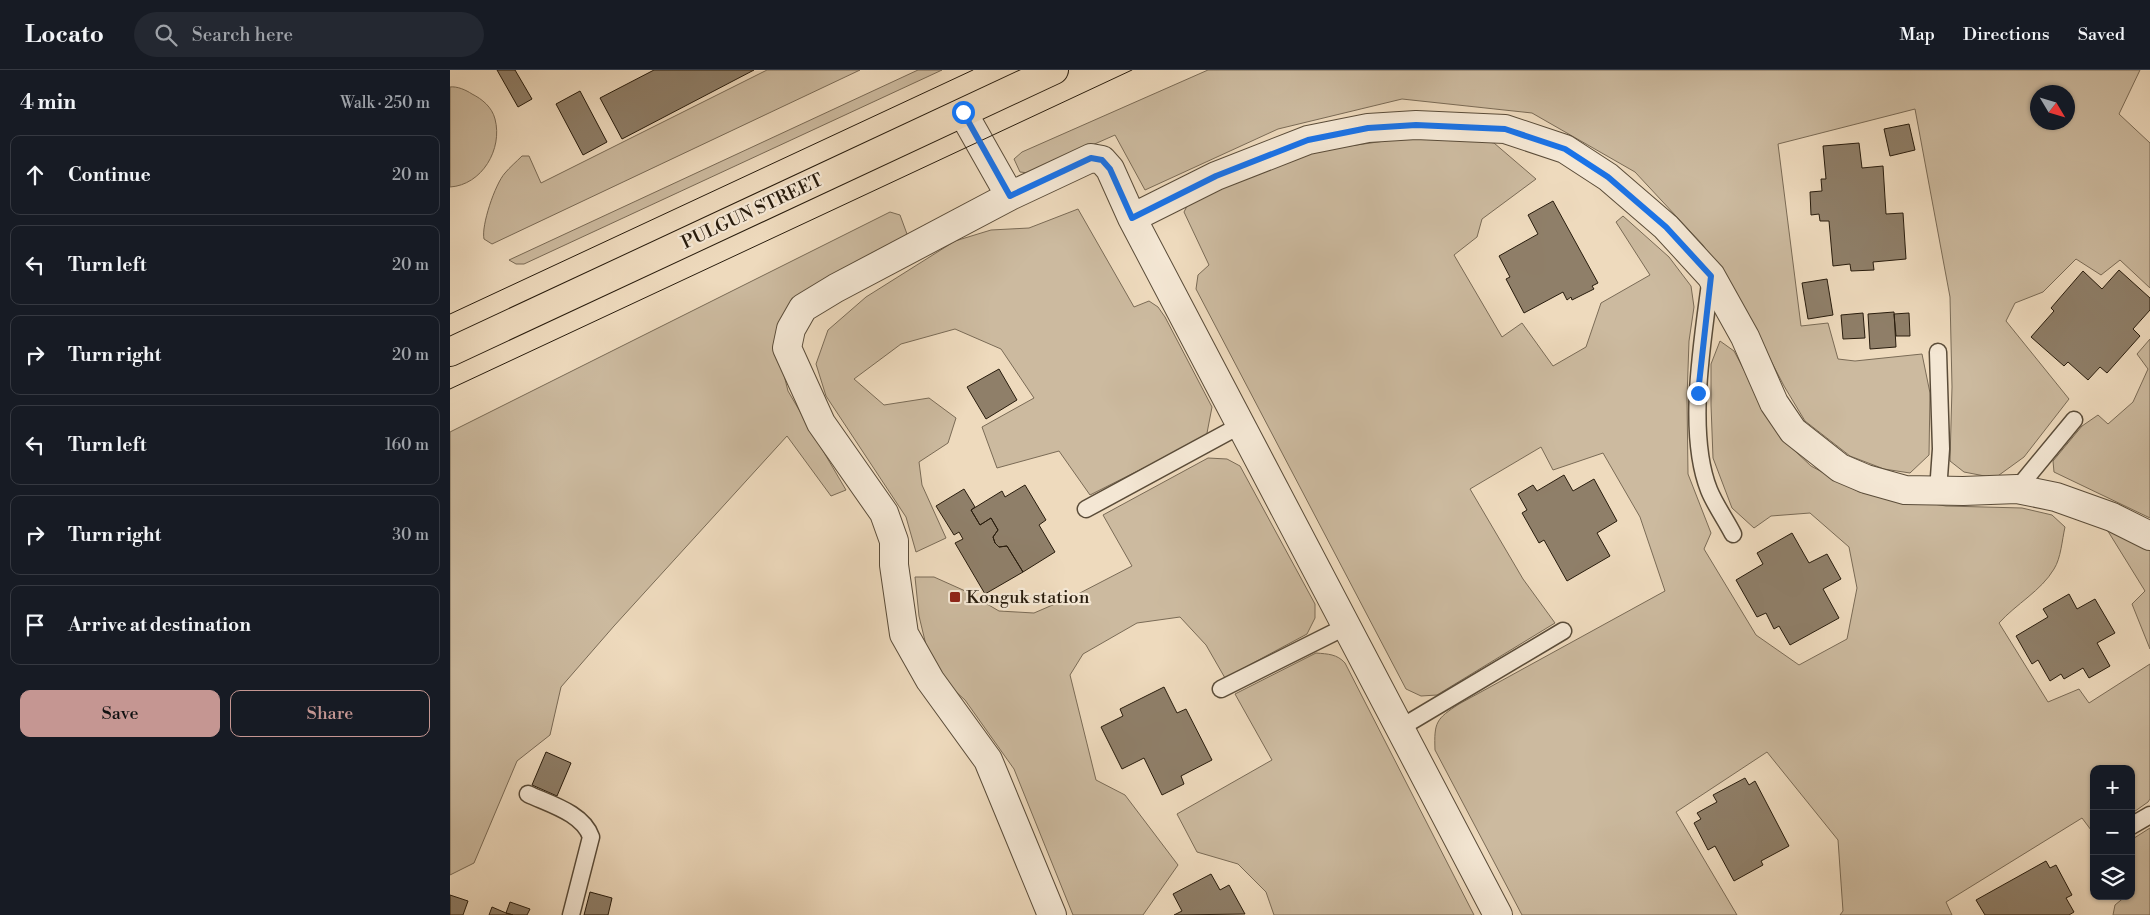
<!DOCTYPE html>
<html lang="en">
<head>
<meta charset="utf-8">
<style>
	:root { --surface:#171b24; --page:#242831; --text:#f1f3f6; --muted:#9ea1a6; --line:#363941; --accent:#c59692 }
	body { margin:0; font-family:"Libre Bodoni",serif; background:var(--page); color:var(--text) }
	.controls { position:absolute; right:15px; bottom:15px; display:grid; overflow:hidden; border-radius:10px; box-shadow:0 1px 4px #0004 }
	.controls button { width:45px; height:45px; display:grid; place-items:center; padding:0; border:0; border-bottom:1px solid var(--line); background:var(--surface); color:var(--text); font:25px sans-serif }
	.compass { position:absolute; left:1580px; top:15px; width:45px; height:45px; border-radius:50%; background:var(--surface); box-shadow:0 1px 4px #0004; rotate:128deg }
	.stop { position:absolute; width:15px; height:15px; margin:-11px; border:4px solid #1a73e8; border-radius:50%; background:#fff }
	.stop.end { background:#1a73e8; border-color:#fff; box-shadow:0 1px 5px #0008 }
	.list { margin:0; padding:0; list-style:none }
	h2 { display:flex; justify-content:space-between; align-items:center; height:65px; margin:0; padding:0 20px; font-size:21px }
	h2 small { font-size:16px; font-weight:400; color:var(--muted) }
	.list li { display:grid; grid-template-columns:32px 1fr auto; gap:15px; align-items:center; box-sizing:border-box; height:80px; margin:0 10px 10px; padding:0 10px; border:1px solid var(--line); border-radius:10px }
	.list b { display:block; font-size:19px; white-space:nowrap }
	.list em { font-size:16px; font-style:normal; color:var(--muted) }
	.actions { display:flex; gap:10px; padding:15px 20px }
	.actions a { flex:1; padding:11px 0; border:1px solid var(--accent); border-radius:10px; text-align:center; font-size:18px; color:var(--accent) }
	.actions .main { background:var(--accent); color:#111 }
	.icon { flex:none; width:28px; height:28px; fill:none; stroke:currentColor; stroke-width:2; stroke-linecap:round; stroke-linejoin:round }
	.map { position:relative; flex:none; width:1700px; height:845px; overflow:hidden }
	header { display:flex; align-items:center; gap:30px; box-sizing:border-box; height:70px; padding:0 25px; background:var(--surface); border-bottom:1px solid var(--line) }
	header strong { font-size:24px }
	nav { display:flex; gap:28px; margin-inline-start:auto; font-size:18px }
	.search { width:350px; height:45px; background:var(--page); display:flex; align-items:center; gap:12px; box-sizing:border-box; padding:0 18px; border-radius:28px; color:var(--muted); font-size:19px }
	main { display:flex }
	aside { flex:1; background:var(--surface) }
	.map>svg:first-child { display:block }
	.green { fill:#ccba9f; stroke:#7a6b56; fill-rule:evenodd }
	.building { fill:#8f7f69; stroke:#281c0d }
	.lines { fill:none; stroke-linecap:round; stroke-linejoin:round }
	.lane-casing { stroke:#5a4c39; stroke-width:19 }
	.street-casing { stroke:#5a4c39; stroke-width:30 }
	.highway-casing { stroke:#281c0d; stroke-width:30 }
	.lane { stroke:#f4e7d4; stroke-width:16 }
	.street { stroke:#f4e7d4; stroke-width:28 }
	.highway { stroke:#eedabd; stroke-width:28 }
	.tram { stroke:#281c0d; stroke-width:1 }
	.route { stroke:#1a73e8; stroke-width:6 }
	.poi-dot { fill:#8f2418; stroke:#f4e7d4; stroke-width:2 }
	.labels { text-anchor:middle; stroke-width:4.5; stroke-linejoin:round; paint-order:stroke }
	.street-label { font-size:18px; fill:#281c0d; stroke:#f4e7d4 }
	.poi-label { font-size:18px; fill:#281c0d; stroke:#f4e7d4; text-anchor:start }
</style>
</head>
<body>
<header>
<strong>Locato</strong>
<div class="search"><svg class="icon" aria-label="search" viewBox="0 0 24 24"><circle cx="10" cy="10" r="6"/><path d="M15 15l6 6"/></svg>Search here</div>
<nav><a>Map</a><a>Directions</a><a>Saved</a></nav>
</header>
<main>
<aside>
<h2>4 min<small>Walk · 250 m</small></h2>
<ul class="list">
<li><svg class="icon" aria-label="ahead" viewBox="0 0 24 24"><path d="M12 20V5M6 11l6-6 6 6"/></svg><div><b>Continue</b></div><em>20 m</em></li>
<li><svg class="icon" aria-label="left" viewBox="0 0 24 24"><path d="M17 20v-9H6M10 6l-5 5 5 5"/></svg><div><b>Turn left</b></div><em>20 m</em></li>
<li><svg class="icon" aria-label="right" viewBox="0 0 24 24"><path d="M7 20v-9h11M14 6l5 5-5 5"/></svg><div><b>Turn right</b></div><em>20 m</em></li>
<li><svg class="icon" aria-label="left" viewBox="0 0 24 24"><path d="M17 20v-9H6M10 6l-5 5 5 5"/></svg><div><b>Turn left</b></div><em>160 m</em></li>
<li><svg class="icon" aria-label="right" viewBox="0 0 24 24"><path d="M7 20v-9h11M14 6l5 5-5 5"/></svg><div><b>Turn right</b></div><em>30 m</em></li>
<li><svg class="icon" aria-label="arrive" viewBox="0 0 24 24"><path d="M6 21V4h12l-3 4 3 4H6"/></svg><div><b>Arrive at destination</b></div></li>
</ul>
<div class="actions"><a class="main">Save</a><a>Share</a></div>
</aside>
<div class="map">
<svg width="1700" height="845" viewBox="0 0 1700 845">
	<rect width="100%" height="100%" fill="#eedabd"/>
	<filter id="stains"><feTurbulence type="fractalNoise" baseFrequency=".004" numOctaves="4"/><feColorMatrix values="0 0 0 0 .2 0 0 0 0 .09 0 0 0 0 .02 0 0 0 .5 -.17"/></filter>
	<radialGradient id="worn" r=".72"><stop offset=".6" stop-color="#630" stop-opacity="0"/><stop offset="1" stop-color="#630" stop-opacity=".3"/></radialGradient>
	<path class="green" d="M317,0h93l-368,174 -8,-5c-3,-13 11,-55 21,-66 5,-6 11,-11 17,-17h7l12,27z
		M468,0h24l-418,194h-8l-7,-4z
		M758,0h932l-21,44 31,29v145l-30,-28 -19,15 -25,-16 -33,33 -28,11 -9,18 63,78 -45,58 -29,21 -31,-6 -14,-11 2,-74 -2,-90 -35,-188 -137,35 23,182 27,-3 10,36 17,2 67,-7 8,39 -1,62 -19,18 -26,-4 -34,-13 -45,-35 -21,-35 -47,-91 -34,-50 -68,-73 -103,-59 -130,-14 -124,30 -133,61 -30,-55 -86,38 -9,-1 -6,-13 8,-7zM1588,22h30v30h-30z
		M0,17c7,-1 16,3 22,7 10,5 20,13 23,25 8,30 -13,66 -45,68z
		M956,68l67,1 21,4 42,36 -54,40 -5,18 -23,18 48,82 20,-14 31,43 33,-19 15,-44 49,-28 -34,-53 7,-6 46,41 22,29 3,21 -5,34 -2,57 1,76 23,59 -7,16 52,86 43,30 48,-26 10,-51 -8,-41 -39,-34 -39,3 -17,12 -22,-20 -19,-50 -2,-53v-41l9,-23 14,10 45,85 32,30 48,26 87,14 76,2 30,7 13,12c-3,13 -4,31 -11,42 -13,22 -38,35 -55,54l49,79 31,-13 10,14 61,-39v135l-2,3 -17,12v-45h-37v65l-12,-16 -136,84 6,13h-112l3,-4 -5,-71 -71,-88 -91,60 61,103h-215l-87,-165c-1,-28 1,-31 24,-46l206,-113 -25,-74 -37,-64 -50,17 -12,-23 -71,42 53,90 32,44 -118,72 -16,1 -15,-7 -210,-400 2,-14 11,-10 -25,-53 5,-10 66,-35 73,-18z
		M628,139l56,98 15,-6 9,6 7,10 47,90 -5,26 -6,6 -111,56 -31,-44 -62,17 -15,-41 52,-29 -33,-49 -46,-20 -54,15 -47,35 30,26 45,-7 27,20 -8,25 -29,19 3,23 24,53 -30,14 -10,-35 -80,-121 -10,-32 12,-34 38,-33 89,-56 36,-11 38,-2z
		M440,142l10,3 7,19 -132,105 13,52 58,99 -15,6 -44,-60 -173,190 -53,61 -11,48 -33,26 -43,102 -24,12v-443z
		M1700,269v179l-96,-46 -1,-11 29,-35 16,-11 10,9 25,-22 15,-33 -11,-15z
		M758,388l19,1 13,7 75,138v14l-8,16 -82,44 -19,-33 -26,-28 -43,6 -54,31 -13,21 26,105 29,15 53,70 -35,50h-70l-59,-146 -49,-69 -33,-30 -13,-54 -4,-39h19l29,13 36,21 35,2 44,-19 54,-28 -29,-51z
		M1656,458l44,22v99l-18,-45 13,-13z
		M866,583c12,1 21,1 29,10l129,252h-200l-8,-23 -28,-28 -41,-12 -20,-38 95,-54 -37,-66z
		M1700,758v87h-37l2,-10 11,-9h5v-56z"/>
	<path class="building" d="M47,0h18l17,29 -14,8z
		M204,0h100l-132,69 -22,-41z
		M130,21l27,51 -24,13 -27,-51z
		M1459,54l6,26 -25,6 -6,-27z
		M1409,73l3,25 21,-2 3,48 17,-1 3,46 -33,3 1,8 -23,1 -1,-7 -17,2 -4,-45h-9l-1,-7 -8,1 -1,-23 12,-1 -1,-12h5l-3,-33z
		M1103,131l45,82 -6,3 2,3 -22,11 -1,-3 -4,3 -4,-8 -39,21 -18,-34 4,-2 -11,-21 39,-22 -10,-19z
		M1669,200l31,28v12l-17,19 7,7 -33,37 -7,-6 -12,13 -20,-18 -4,4 -33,-29 23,-26 -3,-3 32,-37 19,18z
		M1377,209l6,36 -25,4 -6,-36z
		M1444,242l2,35 -26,2 -2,-35z
		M1413,243l2,25 -22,1 -2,-24z
		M1459,243l1,23h-14l-2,-22z
		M549,299l18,31 -31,19 -19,-32z
		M1114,405l9,16 21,-12 23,42 -20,12 13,23 -43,25 -23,-41 -5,3 -17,-30 5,-3 -9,-16 15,-9 4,6z
		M575,415l21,35 -7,5 16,27 -32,20 -16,-26 -8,1 -4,-4 -2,-6 5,-7 -7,-12 -11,7 -9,-15 31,-19 3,6z
		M514,419l11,18 -4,3 9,15 11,-7 7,12 -5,7 2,6 4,4 8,-1 16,26 -38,22 -30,-51 8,-4 -4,-7 -5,3 -18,-29z
		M1342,463l17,30 18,-9 14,25 -18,10 16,29 -49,27 -11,-19 -5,3 -8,-16 -9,4 -21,-37 27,-16 -6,-11z
		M1619,524l8,15 18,-10 20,34 -18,10 13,23 -21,12 -6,-10 -19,11 -3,-5 -11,7 -12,-21 -6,4 -16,-28 32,-19 -5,-8z
		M714,617l13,26 9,-4 26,51 -31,16 3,8 -22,11 -18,-37 -22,11 -21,-42 22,-11 -3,-7z
		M96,682l25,11 -14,33 -25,-11z
		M1295,708l4,7 6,-4 34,65 -28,15 2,4 -29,16 -19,-35 -7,4 -14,-27 7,-4 -4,-6 20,-11 -4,-7z
		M1596,791l4,7 6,-3 16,30 -6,3 8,14 -5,3h-84l-9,-15z
		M761,804l9,16 9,-5 16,29 -71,1 8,-4 -9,-17z
		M140,822l22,6 -4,17h-24z
		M0,825l18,6 -5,14h-13z
		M60,832l20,7 -3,6h-14l-7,-2z
		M42,837l14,6 7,2h-24z"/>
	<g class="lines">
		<defs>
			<path id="lane" d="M1261,206c-8,62 -25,156 -2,214 6,15 17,30 24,44
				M1488,282l3,97 -3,42
				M1567,419l57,-69
				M636,439l155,-84
				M771,619l126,-63
				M950,658l163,-97
				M78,724c21,10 55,19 63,43l-20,78
				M1681,756l19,-11"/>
			<path id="street" d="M513,43l47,83 81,-38 11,2 8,9 22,49 366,697
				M560,126l-174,92 -33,20 -12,21 -4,19 34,75 63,90 10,28v24l10,69 26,46 58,80 64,155
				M682,148l84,-42 92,-36 60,-12 48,-3 89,4 60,20 43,28 58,50 45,49 34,61 29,66 19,28 47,37 26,11 39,11 58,1 54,-2 39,8 56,20 38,19"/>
			<path id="highway" d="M0,282l604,-282"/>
		</defs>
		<use href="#lane" class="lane-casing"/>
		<use href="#street" class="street-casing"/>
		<use href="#highway" class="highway-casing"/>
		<use href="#lane" class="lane"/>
		<use href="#street" class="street"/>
		<use href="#highway" class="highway"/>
		<path class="tram" d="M0,244l523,-244
			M0,319l682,-319"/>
	</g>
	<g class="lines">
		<path class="route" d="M513,42l47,84 81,-38 11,2 8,9 22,49 84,-42 92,-36 60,-12 48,-3 89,4 60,20 43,28 58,50 45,49 -13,117"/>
	</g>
	<rect class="poi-dot" x="499" y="521" width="12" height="12" rx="2.5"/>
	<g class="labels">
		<g class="street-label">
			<text transform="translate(302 141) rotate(-25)" y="6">PULGUN STREET</text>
		</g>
		<g class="poi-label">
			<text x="516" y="533">Konguk station</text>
		</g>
	</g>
	<rect width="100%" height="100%" filter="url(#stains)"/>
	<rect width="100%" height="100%" fill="url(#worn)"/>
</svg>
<div class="controls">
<button>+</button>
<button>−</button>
<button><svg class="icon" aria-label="layers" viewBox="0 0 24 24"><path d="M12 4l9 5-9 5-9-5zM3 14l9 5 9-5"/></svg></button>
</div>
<svg class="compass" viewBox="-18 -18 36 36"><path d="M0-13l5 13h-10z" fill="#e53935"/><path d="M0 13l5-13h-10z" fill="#9ea1a6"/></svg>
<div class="stop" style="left:513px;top:42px"></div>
<div class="stop end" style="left:1248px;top:323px"></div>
</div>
</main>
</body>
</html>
